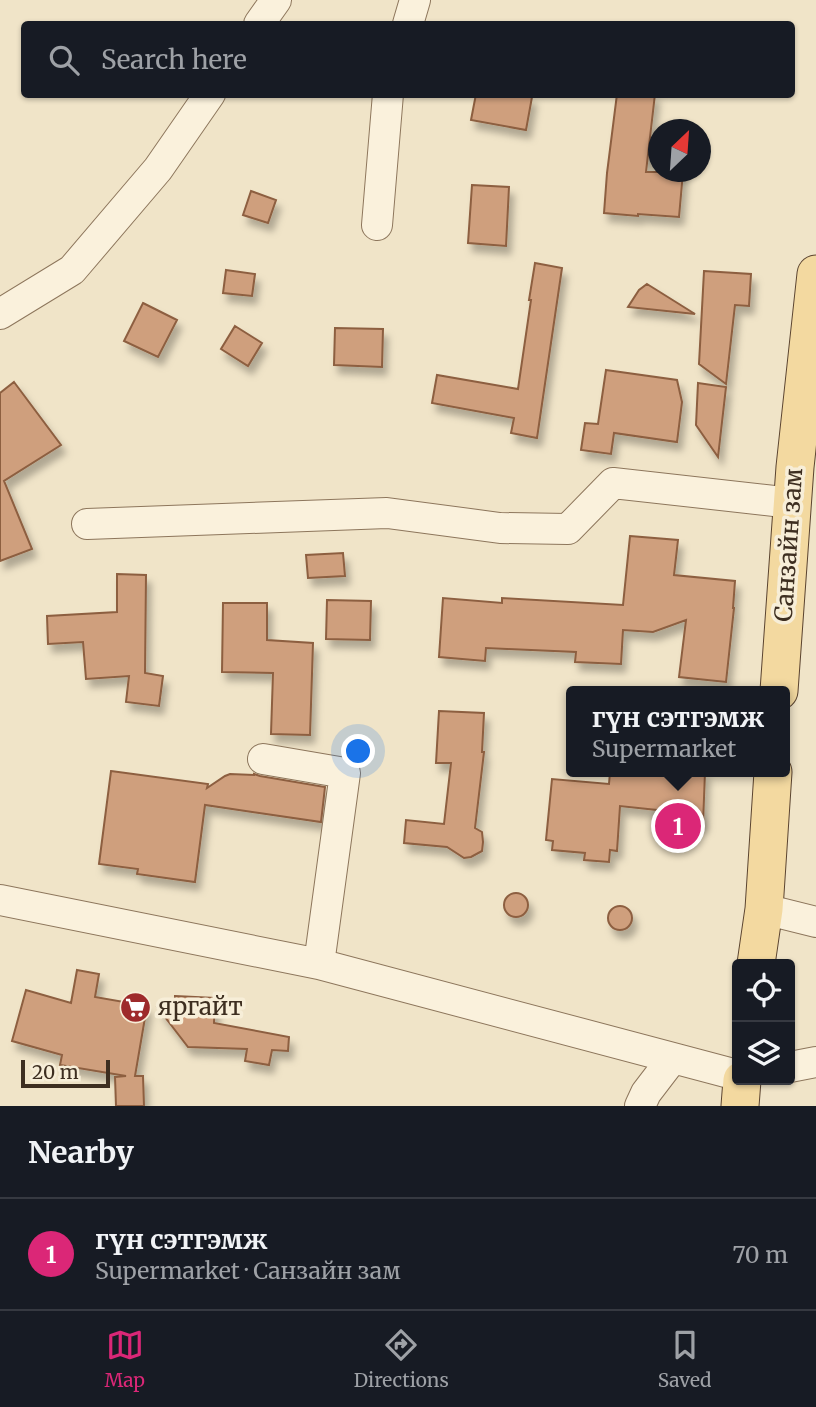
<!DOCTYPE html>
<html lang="en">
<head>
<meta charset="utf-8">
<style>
	:root { --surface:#171b24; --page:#242831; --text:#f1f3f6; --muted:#9ea1a6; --line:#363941; --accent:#db2777 }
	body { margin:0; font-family:Merriweather,serif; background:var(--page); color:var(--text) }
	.controls { position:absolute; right:21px; bottom:21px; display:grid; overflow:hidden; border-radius:7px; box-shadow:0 2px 5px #0004 }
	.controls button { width:63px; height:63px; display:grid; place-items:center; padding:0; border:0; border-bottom:2px solid var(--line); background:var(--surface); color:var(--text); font:35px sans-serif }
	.compass { position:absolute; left:648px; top:119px; width:63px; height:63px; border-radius:50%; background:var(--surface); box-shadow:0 2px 5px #0004; rotate:25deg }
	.scale { position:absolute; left:21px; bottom:18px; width:89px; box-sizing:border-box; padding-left:7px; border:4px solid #3d2e20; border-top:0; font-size:19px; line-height:24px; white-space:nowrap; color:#3d2e20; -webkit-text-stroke:5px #f7eed8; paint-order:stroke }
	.you { position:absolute; left:359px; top:752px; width:24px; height:24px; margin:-18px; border:5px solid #fff; border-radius:50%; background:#1a73e8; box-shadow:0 0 0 10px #1a73e833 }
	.badge { display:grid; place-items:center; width:46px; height:46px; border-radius:50%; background:var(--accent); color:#fff; font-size:23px; font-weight:700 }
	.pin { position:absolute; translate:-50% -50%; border:4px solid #fff; box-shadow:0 2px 7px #0006 }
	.popup { position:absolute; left:566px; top:686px; width:224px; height:91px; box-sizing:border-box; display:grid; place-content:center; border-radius:7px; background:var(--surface); filter:drop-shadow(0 2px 5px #0005); font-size:23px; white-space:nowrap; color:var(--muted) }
	.popup b { font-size:26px; color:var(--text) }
	.popup::after { content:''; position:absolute; left:50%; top:100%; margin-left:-14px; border:14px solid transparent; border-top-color:var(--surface) }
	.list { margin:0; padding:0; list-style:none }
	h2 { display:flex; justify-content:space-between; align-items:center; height:91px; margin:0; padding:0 28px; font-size:30px }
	h2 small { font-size:23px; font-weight:400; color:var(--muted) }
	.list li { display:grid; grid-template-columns:46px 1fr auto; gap:21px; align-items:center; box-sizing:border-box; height:112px; padding:0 28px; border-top:2px solid var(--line) }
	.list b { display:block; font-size:26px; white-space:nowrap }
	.list p { margin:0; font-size:23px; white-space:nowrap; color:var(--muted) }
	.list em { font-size:23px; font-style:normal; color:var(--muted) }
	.icon { flex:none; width:38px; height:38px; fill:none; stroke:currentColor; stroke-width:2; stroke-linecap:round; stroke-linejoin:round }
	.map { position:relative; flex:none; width:816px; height:1106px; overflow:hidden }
	.search { position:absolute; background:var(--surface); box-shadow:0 2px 5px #0004; left:21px; right:21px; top:21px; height:77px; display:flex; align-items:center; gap:18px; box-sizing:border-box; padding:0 24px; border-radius:7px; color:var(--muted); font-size:26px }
	.sheet { height:203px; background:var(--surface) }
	nav { display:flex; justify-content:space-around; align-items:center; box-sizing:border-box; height:98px; border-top:2px solid var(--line); background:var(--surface); font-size:19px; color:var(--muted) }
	nav a { display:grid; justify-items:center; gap:4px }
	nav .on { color:var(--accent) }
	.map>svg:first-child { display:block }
	.building { fill:#cf9f7d; stroke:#8d5f41; stroke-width:2; filter:url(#shadow) }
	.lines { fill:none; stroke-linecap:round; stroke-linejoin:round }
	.minor-casing { stroke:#8d765c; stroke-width:32 }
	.major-casing { stroke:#5b4430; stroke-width:39 }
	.minor { stroke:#faf1dc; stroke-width:30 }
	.major { stroke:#f3d9a0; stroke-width:37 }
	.labels { text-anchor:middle; stroke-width:7; stroke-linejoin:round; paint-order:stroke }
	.street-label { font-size:24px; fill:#3d2e20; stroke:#f7eed8 }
	.poi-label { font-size:24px; fill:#3d2e20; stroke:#f7eed8; text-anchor:start }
</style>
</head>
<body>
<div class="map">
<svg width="816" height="1106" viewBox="0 0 816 1106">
	<defs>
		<filter id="shadow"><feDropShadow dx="4.5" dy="8" stdDeviation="3.5" flood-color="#0004"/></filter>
	</defs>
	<rect width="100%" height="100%" fill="#f0e4c8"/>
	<path class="building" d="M476,94h42l14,3 -6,33 -55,-10z
		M617,94h38l-9,78h37l-4,45 -41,-3v2l-34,-3 3,-40z
		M472,185l37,2 -3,59 -38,-3z
		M251,191l25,9 -8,23 -25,-8z
		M535,263l27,5 -25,170 -26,-5 3,-15 -82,-15 5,-28 81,14 13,-89h-2z
		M226,270l29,4 -3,22 -29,-3z
		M704,271l47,3 -2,32 -14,-1 -9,79 -27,-20z
		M647,284l48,30 -67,-7 11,-17z
		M143,303l34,17 -19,37 -34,-16z
		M235,326l27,17 -14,23 -27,-17z
		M335,328l48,1 -1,38 -48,-2z
		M606,370l71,10 5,22 -5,40 -63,-9 -3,21 -30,-4 4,-27 13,1z
		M14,382l47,63 -57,36 28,68 -32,12v-168z
		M698,383l28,4 -8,70 -22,-32z
		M630,536l48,4 -4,35 61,6 -2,27h1l-8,74 -47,-5 7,-57 -33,12 -30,-2 -2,34 -46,-2 1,-10 -90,-4 -1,13 -46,-4 4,-59 59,5v-5l121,7z
		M343,553l2,23 -37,2 -2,-23z
		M117,574l29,1 -1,98 18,3 -4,30 -33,-4 3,-26 -43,3 -3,-37 -35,2 -1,-28 70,-4z
		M327,600l44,1 -1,39 -44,-1z
		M223,603h44v37l46,3 -3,92 -39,-1 2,-61 -51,-1z
		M439,711l45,2 -2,39h2l-9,76 7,4 1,10 -1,9 -11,6 -7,1 -17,-11 -43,-4 2,-23 38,4 7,-61h-15z
		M111,771l97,13 -1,4 18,-12 5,-2 24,1v-1l6,2 65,11 -4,35 -116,-17 -10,77 -58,-8 1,-5 -39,-5z
		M610,772h95l-2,52 -37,-2v-11l-46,-5 -3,45 -7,-1 -1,12 -25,-2 1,-7 -33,-3 1,-9 -7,-1 6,-61 57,5z
		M504 905a12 12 0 1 1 24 0a12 12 0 1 1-24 0Z
		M608 918a12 12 0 1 1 24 0a12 12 0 1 1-24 0Z
		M77,970l22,4 -4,23 52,9 -12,70h8l1,30h-28l-1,-29 11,-1 -66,-11 2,-10 -50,-14 14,-51 45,13z
		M175,996l40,2 -1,25 75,14 -1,14 -16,-1 -3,15 -24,-4 2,-12 -59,-2 -30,-39 17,3z"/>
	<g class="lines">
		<defs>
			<path id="minor" d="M259,24l17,-24
				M408,24l7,-24
				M377,225l11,-131
				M0,314l72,-44 86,-101 52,-75
				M87,524l300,-11 113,15 68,1 45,-46 179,20
				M263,759l82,14 -26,191
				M0,900l319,64 418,111
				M764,909l52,13
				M790,1067l26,-5
				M640,1106l6,-13 26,-34"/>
			<path id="major" d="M779,691l16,-224 21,-193
				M756,964l8,-55 9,-137
				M740,1106l2,-26"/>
		</defs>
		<use href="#minor" class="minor-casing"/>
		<use href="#major" class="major-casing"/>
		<use href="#minor" class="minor"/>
		<use href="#major" class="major"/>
	</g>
	<defs>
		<symbol id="supermarket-disc" viewBox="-11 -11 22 22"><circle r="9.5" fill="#9e2a2b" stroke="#f7eed8"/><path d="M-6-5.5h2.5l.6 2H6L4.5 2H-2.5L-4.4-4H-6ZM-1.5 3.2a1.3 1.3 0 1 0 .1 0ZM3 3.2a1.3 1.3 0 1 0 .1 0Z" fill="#fff"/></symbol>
	</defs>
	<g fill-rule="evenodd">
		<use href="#supermarket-disc" x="118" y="990" width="35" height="35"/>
	</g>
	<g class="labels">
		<g class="street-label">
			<text transform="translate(789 545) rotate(-86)" y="8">Санзайн зам</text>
		</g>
		<g class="poi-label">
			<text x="158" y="1015">яргайт</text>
		</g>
	</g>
</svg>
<div class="controls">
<button><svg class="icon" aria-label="locate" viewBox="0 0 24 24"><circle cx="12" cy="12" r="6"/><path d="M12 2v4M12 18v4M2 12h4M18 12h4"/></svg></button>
<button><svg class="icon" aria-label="layers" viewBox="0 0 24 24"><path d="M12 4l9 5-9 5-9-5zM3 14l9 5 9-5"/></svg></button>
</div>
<svg class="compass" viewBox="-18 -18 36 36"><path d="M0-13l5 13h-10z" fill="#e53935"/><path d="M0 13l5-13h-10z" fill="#9ea1a6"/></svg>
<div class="scale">20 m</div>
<div class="you"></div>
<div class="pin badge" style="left:678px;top:826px">1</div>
<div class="popup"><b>гүн сэтгэмж</b>Supermarket</div>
<div class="search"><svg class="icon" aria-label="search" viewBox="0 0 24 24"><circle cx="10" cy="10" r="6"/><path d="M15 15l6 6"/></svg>Search here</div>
</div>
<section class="sheet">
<h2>Nearby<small></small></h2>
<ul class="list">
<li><span class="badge">1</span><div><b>гүн сэтгэмж</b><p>Supermarket · Санзайн зам</p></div><em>70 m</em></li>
</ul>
</section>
<nav>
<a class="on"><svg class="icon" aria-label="map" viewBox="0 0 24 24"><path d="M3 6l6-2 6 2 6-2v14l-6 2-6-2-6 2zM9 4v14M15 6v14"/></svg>Map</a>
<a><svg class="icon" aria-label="directions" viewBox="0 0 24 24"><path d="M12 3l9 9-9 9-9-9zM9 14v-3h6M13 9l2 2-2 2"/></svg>Directions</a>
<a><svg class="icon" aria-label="saved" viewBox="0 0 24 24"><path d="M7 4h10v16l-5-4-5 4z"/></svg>Saved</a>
</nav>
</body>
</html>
